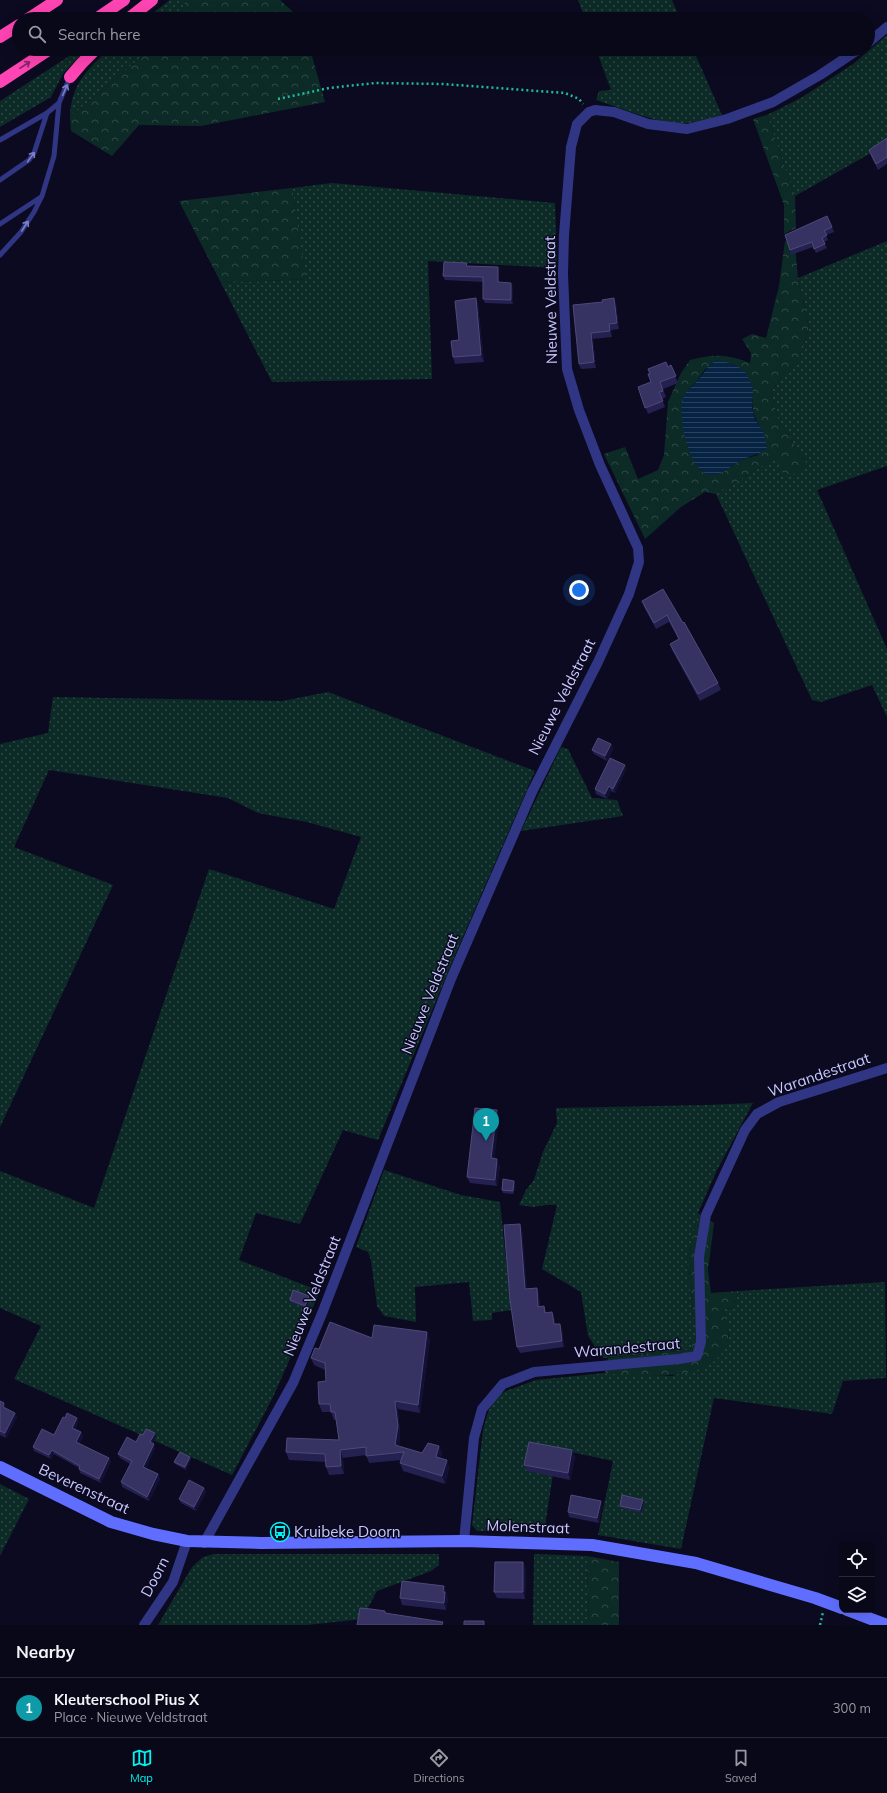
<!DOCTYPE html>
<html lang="en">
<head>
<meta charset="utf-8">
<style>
	:root { --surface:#080818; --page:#161625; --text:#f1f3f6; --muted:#989aa2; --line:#292937; --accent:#00f4f1 }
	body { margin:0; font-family:Mulish,sans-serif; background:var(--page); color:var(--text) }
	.controls { position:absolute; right:12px; bottom:12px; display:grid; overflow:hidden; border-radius:8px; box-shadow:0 4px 16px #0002 }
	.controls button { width:36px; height:36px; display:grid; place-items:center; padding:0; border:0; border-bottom:1px solid var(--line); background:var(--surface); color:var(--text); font:20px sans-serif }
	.you { position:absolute; left:579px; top:590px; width:14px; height:14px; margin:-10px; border:3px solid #fff; border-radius:50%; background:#1a73e8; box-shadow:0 0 0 6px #1a73e833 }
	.badge { display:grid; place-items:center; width:26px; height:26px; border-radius:50%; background:var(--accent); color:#fff; font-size:13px; font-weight:700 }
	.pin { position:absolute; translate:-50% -33px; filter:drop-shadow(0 1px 2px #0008) }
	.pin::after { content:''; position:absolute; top:21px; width:14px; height:12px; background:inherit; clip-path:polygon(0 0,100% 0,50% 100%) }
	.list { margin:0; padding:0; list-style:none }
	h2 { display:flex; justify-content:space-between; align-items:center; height:52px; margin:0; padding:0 16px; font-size:17px }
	h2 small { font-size:13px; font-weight:400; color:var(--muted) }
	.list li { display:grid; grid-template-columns:26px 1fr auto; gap:12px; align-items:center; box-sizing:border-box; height:60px; padding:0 16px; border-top:1px solid var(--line) }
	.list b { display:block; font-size:15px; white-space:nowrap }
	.list p { margin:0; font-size:13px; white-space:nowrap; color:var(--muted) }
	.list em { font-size:13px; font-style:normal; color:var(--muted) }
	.icon { flex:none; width:22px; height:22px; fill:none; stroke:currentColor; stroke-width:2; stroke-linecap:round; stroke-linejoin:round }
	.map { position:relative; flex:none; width:887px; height:1625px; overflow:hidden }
	.search { position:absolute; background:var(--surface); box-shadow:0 4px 16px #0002; left:12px; right:12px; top:12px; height:44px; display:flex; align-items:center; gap:10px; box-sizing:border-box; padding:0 14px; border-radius:22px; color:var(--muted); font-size:15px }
	.sheet { height:112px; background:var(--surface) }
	nav { display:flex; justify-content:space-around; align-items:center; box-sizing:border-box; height:56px; border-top:1px solid var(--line); background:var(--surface); font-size:11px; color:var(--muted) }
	nav a { display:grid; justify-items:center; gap:2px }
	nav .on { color:var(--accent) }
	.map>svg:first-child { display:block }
	.grass { fill:url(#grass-dots) }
	.forest { fill:url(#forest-crowns); fill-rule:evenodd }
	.water { fill:url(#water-rules) }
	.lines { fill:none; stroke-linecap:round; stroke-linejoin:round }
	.path { stroke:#20bca1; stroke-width:2.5; stroke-dasharray:2 3; stroke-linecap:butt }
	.lane { stroke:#303684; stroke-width:5 }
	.street { stroke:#303684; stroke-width:10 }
	.secondary { stroke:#606eff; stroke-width:12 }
	.highway { stroke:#ff44b3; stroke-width:12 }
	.wall { fill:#242150 }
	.shaded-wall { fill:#131035 }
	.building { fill:#363363; stroke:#4d4a7b }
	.oneway { stroke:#85276a }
	.oneway2 { stroke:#7c80c2 }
	.labels { text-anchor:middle; stroke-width:3; stroke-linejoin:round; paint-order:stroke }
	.street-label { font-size:15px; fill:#c9c9ff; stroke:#0b0a20 }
	.poi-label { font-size:15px; fill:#c9c9ff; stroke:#0b0a20; text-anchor:start }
</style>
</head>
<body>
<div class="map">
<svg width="887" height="1625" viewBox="0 0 887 1625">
	<defs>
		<pattern id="grass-dots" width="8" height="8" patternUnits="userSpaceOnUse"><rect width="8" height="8" fill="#0d2b26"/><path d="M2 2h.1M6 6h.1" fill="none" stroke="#2f4847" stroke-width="1.8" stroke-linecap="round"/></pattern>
		<pattern id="forest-crowns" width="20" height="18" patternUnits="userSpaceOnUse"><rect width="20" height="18" fill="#0d2b26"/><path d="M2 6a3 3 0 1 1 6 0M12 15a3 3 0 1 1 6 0" fill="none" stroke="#2f4847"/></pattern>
		<pattern id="water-rules" width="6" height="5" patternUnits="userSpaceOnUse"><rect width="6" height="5" fill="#062343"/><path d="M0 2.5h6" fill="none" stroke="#29425f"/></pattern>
	</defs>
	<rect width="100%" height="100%" fill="#0b0a20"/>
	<path class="grass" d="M170,0h15l-4,19h-36z
		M578,0h94l8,19h-95z
		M887,35v109l-92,52 -28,-81 34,-17 52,-34z
		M80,49h6l-23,25 -12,23 -51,30v-26z
		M109,49h42l-81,68c1,-33 17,-47 39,-68z
		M596,49h97l29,66c-11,3 -22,6 -33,8 -27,3 -67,-15 -93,-23l3,-9 12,-1z
		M332,183l223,20 2,65 -129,-7 4,118 -160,3 -51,-99 84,-4 -13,-91z
		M887,241v225l-70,24 70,159v68l-15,-32 -51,17 -9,-2 -96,-206 59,-36 33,8 -30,-47 -7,-27 14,-20 15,-15 9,-29 -11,-50z
		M328,692l207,79 -80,184 -77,185 -35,-10 -43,94 -44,-11 -17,47 81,31 -47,106 -41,78 -218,-96 27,-53 -41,-18v-137l94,37 115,-339 125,40 27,-72 -54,-15 -49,-9 -30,-15 -179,-28 -35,77 99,38 -113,242v-383l48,-11 5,-36 229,4z
		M561,747l7,2 24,49 25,2 6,16 -102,15z
		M753,1103l-36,67 -19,43 -11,47 9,76 -6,14 -87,8 -15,-22 -7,-44 -39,-23 15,-64h-11l-13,2 -14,-2 7,-15 8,-10 9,-28 14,-29 -1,-15 150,-3z
		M384,1170l77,25 39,7 11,108 -19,3v7l-19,1 -4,-39 -54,5 1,35 -32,-6 -7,-10 -6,-46 -3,-8 -12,-5z
		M885,1282l1,96 -43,3 -11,33 -118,-16 -33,151 -83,-14 15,-74 -56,-12 -13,83 -67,-1 -5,-6 11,-95 5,-18 7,-14 11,-7 30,-11 69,-7 68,3 56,-39 -6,-28 10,-1 6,-17z
		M0,1484l29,15 -29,57z
		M214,1554h225v11l-8,6 -54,20 -15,28 -55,6h-149l34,-58 11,-10z
		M534,1554l53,2 2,69h-56z"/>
	<path class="forest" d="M185,0h95l21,19h-120z
		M151,49h159l15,53 -124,24 -62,-1 -27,31 -41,-25 -1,-14z
		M767,115l28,81 1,32 -12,6v-29l-31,-86z
		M292,188l14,91 -85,4 -42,-82z
		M785,241l10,4 3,33 11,50 -9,29 -15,15 -14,20 7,27 30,47 -22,13 -11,-21 -59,36 -11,-2 -24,15 -36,32 -41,-85 21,-7 13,32 20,-9 6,-15 4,-53 13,-29 9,-13c24,-6 37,-6 60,3l1,-10 -9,-14 10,-5 14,4 13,-52zM706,368l47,25c-2,18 1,24 11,40l-6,22 -17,5 -18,12 -13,3 -7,-3 -8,-10 -6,-74 7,-6z
		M698,1213l16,10 -6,47 3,23 28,-2 -6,17 -10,1c1,7 7,24 5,30 -9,47 -88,36 -123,34l3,-15 82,-8 6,-14 -9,-76z
		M587,1556l32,6v63h-30z"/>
	<path class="water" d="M716,360l19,4 11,9 6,13 1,7 -1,14 3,12 9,14 3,16c-8,5 -16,7 -25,11 -10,4 -20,17 -33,15 -21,-5 -33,-62 -25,-79 2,-6 8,-9 12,-14 9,-9 8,-13 20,-22z"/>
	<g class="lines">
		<path class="path" d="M278,99l51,-11 46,-5 68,1 122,9 14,6 4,5
			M820,1625l3,-13"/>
		<path class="lane" d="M0,140l47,-27
			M0,180l29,-20 5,-7 13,-40 12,-10
			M0,224l41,-27
			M0,255l21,-23 13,-20 8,-16 12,-40 5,-53 11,-26"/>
		<path class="street" d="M868,43l19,-16
			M464,1541l10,-103 8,-29 21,-25 31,-12 145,-13 18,-3 4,-14 -2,-85 7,-42 39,-85 12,-16 22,-12 108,-34
			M204,1543l89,-160 30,-72 128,-332 81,-187 66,-130 31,-68 10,-32 -1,-14 -38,-83 -21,-55 -12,-41 -4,-95 1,-39 7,-88 6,-23 12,-12 6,-2 19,2 34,12 39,5 40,-10 46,-17 47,-27 39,-26
			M144,1625l29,-43 14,-41"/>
		<path class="secondary" d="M0,1467l111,55 42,12 34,7 74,2 203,-2 128,4 104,18 119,35 27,10
			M847,1610l40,15"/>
		<path class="highway" d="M28,19l29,-19
			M96,19l28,-19
			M128,19l24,-19
			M0,37l19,-12
			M70,77l12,-14 14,-14
			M0,82l50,-33"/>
	</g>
	<path class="wall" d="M887,138v26l-9,6 -7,-14 -2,-6z
		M832,227l2,5 -8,3 2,5 -4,2 3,6 -11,5 -3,-6 -22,8 -6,-20z
		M468,266l31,6v10l14,5v17l-28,-1 -2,-4v-17l-38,-2 -2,-4z
		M476,298l2,7 6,57 -29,2 -2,-7z
		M616,304l3,25 -8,1 1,7 -19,2 3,29 -15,1 -2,-5 -6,-59z
		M671,365l7,18 -15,6 3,8 -4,2 3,8 -17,7 -10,-27 13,-5 17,-15z
		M642,601l41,22 35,60 3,7 -21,11 -28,-51 -2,-6 9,-5 -10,-17 -13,7 -12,-22z
		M611,744l2,5 -6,12 -13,-7 -2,-4z
		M625,765l1,5 -11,23 -4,-2 -4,8 -11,-5 -1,-5z
		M499,1117l-5,42 6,7 -3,20 -27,-3 -3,-6z
		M514,1181l1,2 -1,11 -11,-1 -1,-3z
		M520,1224l2,6 5,59 12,6 1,11 7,7 5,-1 3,7v5h5l2,6 2,17 -44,6 -3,-6z
		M309,1296l1,2 -4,10 -16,-6v-2z
		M372,1338l58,1 -10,74 -22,-4 2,25 -1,12 23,7 17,-7 3,8 -2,5 7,1 2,8 -4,16 -42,-13 -3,-8 2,-3 -33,3 -3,-8 -23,3 1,16 -15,1 -3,-8v-5l-37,-2 -3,-8 53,-12 -3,-20h-2l-3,-8h-9l-3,-8 7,-23 -1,-11 -11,-5 -3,-7 8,-9z
		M0,1401l4,2 2,5 9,5 2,4 -11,21 -6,-3z
		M65,1418h12l1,4 -3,7 6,3 2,5 -4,7 30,14 2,4 -10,21 -21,-10 -1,-5 -25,-14 -3,5 -17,-8 -1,-4 21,-12z
		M155,1433l1,4 -3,7 2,4 -9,20 12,6 2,5 -11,22 -27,-14 -1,-5 9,-18 -10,-6 -2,-4 18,-12 7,-7z
		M572,1450l3,7 -5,23 -43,-9 -3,-6z
		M190,1457l1,2 -5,11 -11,-6 -1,-2z
		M204,1488l2,4 -10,19 -15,-8 -2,-4z
		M643,1500l1,2 -3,11 -20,-5 -1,-2z
		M601,1501l1,4 -3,18 -30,-6 -1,-5z
		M526,1569l-1,30 -28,-1 -3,-6z
		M444,1586l4,13 -2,11 -44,-5 -2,-7z"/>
	<path class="shaded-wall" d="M498,267l1,5v15l-1,-5z
		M511,283l2,4v17l-2,-4z
		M476,298l2,7 6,57 -3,-7z
		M614,298l2,6 3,25 -2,-6z
		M609,324l2,6 1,7 -2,-6z
		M591,333l2,6 3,29 -2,-6z
		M611,744l2,5 -6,12 -2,-5z
		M625,765l1,5 -11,23 -2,-4z
		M609,786l2,5 -4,8 -2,-5z
		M497,1110l2,7 -5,48 -3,-7z
		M497,1159l3,7 -3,20 -2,-6z
		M514,1181l1,2 -1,11 -1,-3z
		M520,1224l2,6 6,65 -3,-6z
		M537,1288l2,7 1,18 -2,-6z
		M309,1296l1,2 -4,10 -1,-2z
		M552,1312l3,7 1,12 -2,-7z
		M560,1324l2,6 2,17 -2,-6z
		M427,1332l3,7 -10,74 -2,-8z
		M395,1401l3,8 2,25 -2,18 -3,-7z
		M4,1403l2,5 -2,3 -1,-4z
		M15,1413l2,4 -11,21 -1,-5z
		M77,1418l1,4 -5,10 -1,-4z
		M81,1432l2,5 -5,9 -2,-4z
		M155,1433l1,4 -4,10 -2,-5z
		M154,1444l1,4 -10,23 -2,-4z
		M439,1446l3,8 -4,11 -2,-8z
		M52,1450l2,4 -3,5 -2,-4z
		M340,1450l3,8 1,16 -3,-8z
		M572,1450l3,7 -5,23 -2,-7z
		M190,1457l1,2 -5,11 -1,-3z
		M109,1458l2,4 -10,21 -2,-4z
		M447,1460l2,8 -4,16 -3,-8z
		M158,1474l2,5 -11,22 -2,-4z
		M204,1488l2,4 -10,19 -2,-4z
		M643,1500l1,2 -3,11 -1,-3z
		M601,1501l1,4 -3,18 -2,-5z
		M523,1562l3,7 -1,30 -2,-7z
		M444,1586l4,13 -2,11 -2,-7 -1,-11z"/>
	<path class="building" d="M887,138v19l-11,7 -7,-14z
		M827,216l5,11 -8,4 3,4 -5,3 3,6 -11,5 -2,-7 -22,8 -5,-15z
		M444,262l23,1 -1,3 32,1v15l13,1v17l-28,-1v-22l-40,-1z
		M476,298l5,57 -28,2 -2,-16 8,-1 -4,-39z
		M614,298l3,25 -8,1 1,7 -19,2 3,29 -15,2 -6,-59 30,-3 -1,-2z
		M666,362l2,5 3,-2 5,11 -16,6 3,9 -4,1 4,9 -18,7 -7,-21 13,-5 -3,-8h2l-2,-5z
		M663,589l20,34 1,-1 34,61 -20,11 -28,-50 9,-5 -12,-24 -13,8 -12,-22z
		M598,738l13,6 -6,12 -13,-6z
		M610,758l15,7 -12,24 -4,-3 -4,8 -10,-5z
		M475,1108l22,2 -6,48 6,1 -2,21 -28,-3z
		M503,1179l11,2 -1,10 -11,-1z
		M520,1224l5,65 12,-1 1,19 6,-1 1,7 7,-1 2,12h6l2,17 -45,6 -7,-47 -6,-75z
		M293,1290l16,6 -4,10 -15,-6z
		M330,1322l42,16 2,-13 53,7 -9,73 -23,-4 3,25 -3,19 27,8 6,-10 11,3 -3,11 11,3 -5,16 -42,-13 4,-11 -38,4v-9l-26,3 1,16 -15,1 -1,-13 -39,-2 1,-14 52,2 -4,-28h-4l-1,-8h-11l-1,-22 8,-1 -1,-18 -14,-5 4,-10 4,1z
		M0,1401l4,2 -1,4 12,6 -10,20 -5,-2z
		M67,1413l10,5 -5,10 9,4 -5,10 33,16 -10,21 -20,-10 1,-3 -28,-16 -3,5 -16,-8 9,-18 12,6 9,-18 2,1z
		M146,1429l9,4 -5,9 4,2 -11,23 15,7 -11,23 -26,-15 11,-21 -14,-7 9,-17 9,5 4,-8 3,1z
		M529,1442l43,8 -4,23 -44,-8z
		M180,1452l10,5 -5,10 -11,-5z
		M189,1480l15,8 -10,19 -15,-8z
		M571,1495l30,6 -4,17 -29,-6z
		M622,1495l21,5 -3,10 -20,-4z
		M495,1562h28v30h-29z
		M402,1581l42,5 -1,6h2l-1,11 -44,-5z
		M360,1608l11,1 14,2v2l58,9 -1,3h-85z
		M464,1621h20v4h-20z"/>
	<defs><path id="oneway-shaft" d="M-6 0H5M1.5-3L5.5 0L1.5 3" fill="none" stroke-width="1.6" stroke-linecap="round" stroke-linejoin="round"/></defs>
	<use class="oneway" href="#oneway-shaft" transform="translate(25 65) rotate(-33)"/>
	<g class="oneway2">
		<use href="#oneway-shaft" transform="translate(65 90) rotate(-67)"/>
		<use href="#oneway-shaft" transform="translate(31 157) rotate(-54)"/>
		<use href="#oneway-shaft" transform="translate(25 226) rotate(-57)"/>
	</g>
	<defs>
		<symbol id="bus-ring" viewBox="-11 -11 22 22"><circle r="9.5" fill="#0b0a20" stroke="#00f4f1" stroke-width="1.5"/><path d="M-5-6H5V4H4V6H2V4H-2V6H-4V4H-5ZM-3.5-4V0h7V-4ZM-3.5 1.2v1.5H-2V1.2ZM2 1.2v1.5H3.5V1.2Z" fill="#00f4f1"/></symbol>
	</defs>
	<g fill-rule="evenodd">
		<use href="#bus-ring" x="269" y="1521" width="22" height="22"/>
	</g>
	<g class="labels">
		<g class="street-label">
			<text transform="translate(551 300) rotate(-91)" y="5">Nieuwe Veldstraat</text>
			<text transform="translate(562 697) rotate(-63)" y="5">Nieuwe Veldstraat</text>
			<text transform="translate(430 994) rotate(-68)" y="5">Nieuwe Veldstraat</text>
			<text transform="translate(819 1075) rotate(-19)" y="5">Warandestraat</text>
			<text transform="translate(312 1296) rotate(-68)" y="5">Nieuwe Veldstraat</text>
			<text transform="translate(627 1348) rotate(-5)" y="5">Warandestraat</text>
			<text transform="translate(84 1489) rotate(25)" y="5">Beverenstraat</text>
			<text transform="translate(528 1527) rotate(2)" y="5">Molenstraat</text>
			<text transform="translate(155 1577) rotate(-62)" y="5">Doorn</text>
		</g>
		<g class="poi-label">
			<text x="294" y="1537">Kruibeke Doorn</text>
		</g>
	</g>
</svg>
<div class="controls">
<button><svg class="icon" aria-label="locate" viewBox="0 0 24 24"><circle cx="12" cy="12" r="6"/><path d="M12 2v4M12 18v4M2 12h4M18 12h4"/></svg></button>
<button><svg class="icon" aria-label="layers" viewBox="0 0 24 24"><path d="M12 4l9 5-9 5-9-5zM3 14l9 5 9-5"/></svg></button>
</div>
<div class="you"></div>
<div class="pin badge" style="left:486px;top:1141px;background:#0f9aa8">1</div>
<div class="search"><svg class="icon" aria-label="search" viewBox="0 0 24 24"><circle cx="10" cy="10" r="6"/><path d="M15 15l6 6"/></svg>Search here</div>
</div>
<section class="sheet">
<h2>Nearby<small></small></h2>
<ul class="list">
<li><span class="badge" style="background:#0f9aa8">1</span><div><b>Kleuterschool Pius X</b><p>Place · Nieuwe Veldstraat</p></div><em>300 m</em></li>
</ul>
</section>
<nav>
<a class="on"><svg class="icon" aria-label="map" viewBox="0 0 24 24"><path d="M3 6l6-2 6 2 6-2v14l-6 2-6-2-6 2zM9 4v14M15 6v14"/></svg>Map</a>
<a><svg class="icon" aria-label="directions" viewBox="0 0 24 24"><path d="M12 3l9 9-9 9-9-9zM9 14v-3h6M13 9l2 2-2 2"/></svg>Directions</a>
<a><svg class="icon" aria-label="saved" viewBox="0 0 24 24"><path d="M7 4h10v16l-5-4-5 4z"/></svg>Saved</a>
</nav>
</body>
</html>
